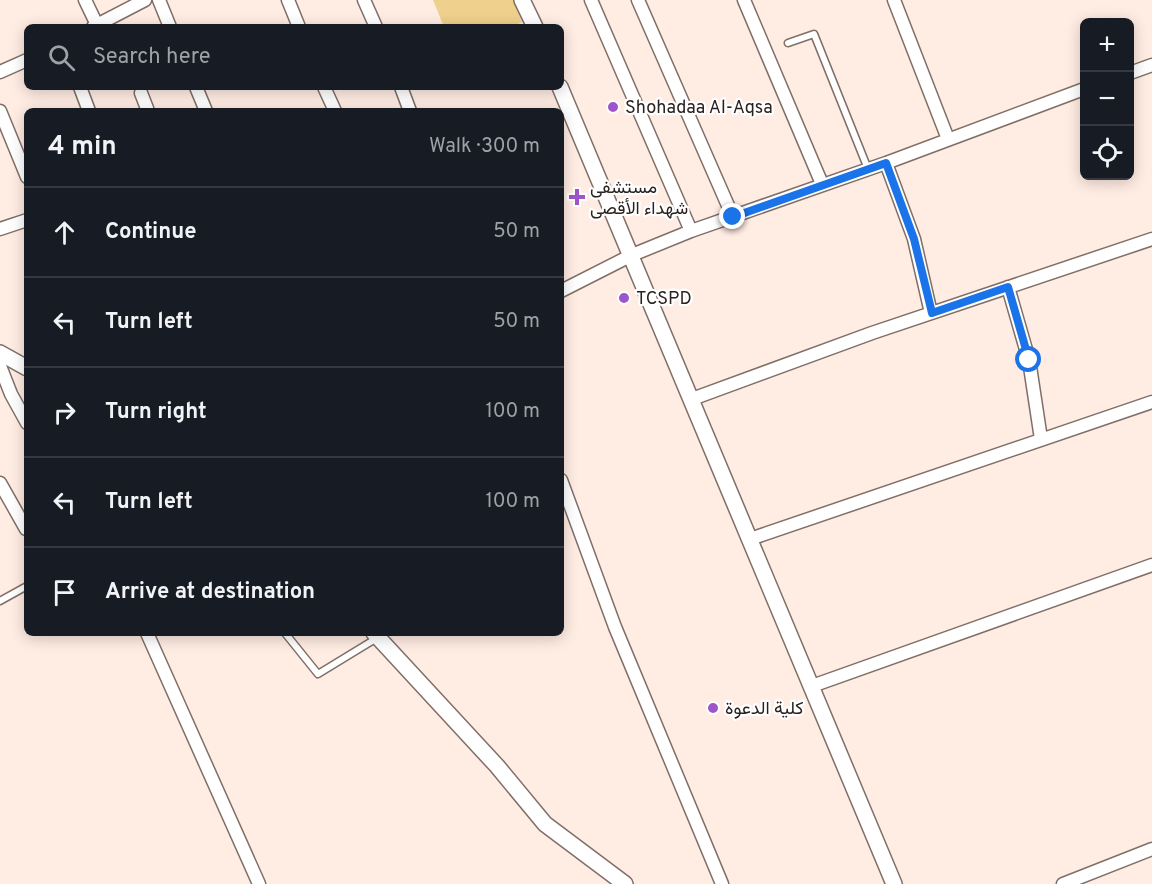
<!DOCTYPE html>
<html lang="en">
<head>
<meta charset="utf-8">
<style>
	:root { --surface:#171b24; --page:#242831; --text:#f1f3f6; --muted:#9ea1a6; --line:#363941 }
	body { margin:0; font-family:Overpass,Vazirmatn,sans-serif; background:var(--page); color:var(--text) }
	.controls { position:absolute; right:18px; top:18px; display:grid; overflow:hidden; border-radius:9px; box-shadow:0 3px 15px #0003 }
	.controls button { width:54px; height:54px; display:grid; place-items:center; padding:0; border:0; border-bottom:2px solid var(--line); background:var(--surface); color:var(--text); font:30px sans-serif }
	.stop { position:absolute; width:18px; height:18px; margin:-14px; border:4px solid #1a73e8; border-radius:50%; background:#fff }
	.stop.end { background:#1a73e8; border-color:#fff; box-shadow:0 2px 6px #0008 }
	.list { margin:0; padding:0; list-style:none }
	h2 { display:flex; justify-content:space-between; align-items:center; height:78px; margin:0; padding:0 24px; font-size:26px }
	h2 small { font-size:20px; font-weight:400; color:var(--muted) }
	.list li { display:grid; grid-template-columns:39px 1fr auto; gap:18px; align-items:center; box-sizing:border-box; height:90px; padding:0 24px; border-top:2px solid var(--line) }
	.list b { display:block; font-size:22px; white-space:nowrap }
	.list em { font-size:20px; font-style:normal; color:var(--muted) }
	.icon { flex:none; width:33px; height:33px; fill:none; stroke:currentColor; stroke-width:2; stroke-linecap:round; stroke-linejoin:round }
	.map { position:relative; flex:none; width:1152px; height:884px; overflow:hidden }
	.search { position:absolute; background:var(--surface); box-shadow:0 3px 15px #0003; left:24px; top:24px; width:540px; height:66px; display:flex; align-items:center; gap:15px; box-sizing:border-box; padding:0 21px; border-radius:9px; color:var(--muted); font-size:22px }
	.panel { position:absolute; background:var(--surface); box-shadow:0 3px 15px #0003; left:24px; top:108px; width:540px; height:528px; border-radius:9px }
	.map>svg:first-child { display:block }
	.grass { fill:#efd08c }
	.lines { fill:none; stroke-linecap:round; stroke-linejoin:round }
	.service-casing { stroke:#7f6f67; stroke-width:9 }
	.minor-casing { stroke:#7f6f67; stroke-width:15 }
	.tertiary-casing { stroke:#7f6f67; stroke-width:18 }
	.service { stroke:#fff; stroke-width:6 }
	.minor { stroke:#fff; stroke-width:12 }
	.tertiary { stroke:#fff; stroke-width:15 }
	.route { stroke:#1a73e8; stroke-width:8 }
	.poi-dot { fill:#9d56ca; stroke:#fff; stroke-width:2 }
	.labels { text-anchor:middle; stroke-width:4.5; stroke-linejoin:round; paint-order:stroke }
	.poi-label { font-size:18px; fill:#29221f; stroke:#fff; text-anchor:start }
</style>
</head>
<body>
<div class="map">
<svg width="1152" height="884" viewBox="0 0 1152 884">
	<rect width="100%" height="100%" fill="#ffece3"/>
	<path class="grass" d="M433,0h80l9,22 -10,5h-68z"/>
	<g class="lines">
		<defs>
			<path id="service" d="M788,43l26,-9 54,135
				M0,601l27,-15
				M285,633l33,41 59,-36"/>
			<path id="minor" d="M85,0l12,25
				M159,0l11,27
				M288,0l11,27
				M364,0l12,27
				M591,0l100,231
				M638,0l95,217
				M744,0l78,184
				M894,0l54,139
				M93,27l52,-27
				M0,72l27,-12
				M1130,73l22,-8
				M80,87l9,24
				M196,87l10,24
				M324,87l11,24
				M401,87l9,24
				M141,93l7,18
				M0,111l27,66
				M886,163l28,76 17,74
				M0,229l27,-9
				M1008,287l21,73 12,79
				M561,291l71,-36 59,-24 195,-68 198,-74
				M0,366l11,28 16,29
				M692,399l180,-66 280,-94
				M561,480l54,147 107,257
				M0,483l26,46
				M750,539l402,-137
				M147,633l112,251
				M812,686l340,-121
				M1063,884l89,-35"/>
			<path id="tertiary" d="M522,0l13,27
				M560,87l334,797
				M0,353l27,15
				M374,633l123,133 48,58 80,60"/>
		</defs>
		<use href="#service" class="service-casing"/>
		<use href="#minor" class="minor-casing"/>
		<use href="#tertiary" class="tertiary-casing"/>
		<use href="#service" class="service"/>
		<use href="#minor" class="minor"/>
		<use href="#tertiary" class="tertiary"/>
	</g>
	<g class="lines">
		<path class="route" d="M733,217l153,-54 28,76 18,74 76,-26 21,73"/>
	</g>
	<g class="poi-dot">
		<circle cx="613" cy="107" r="6"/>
		<path d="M574 188h6v6h6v6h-6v6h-6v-6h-6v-6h6z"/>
		<circle cx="624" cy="298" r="6"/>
		<circle cx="713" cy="708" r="6"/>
	</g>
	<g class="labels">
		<g class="poi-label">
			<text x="625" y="113">Shohadaa Al-Aqsa</text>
			<text x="590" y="193">مستشفى<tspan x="590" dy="21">شهداء الأقصى</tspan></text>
			<text x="636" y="304">TCSPD</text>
			<text x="725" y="714">كلية الدعوة</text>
		</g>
	</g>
</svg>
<div class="controls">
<button>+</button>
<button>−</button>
<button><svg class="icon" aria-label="locate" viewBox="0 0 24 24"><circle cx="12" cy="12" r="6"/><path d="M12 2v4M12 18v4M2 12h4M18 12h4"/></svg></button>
</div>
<div class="stop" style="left:1029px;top:360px"></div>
<div class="stop end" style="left:733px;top:217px"></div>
<div class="search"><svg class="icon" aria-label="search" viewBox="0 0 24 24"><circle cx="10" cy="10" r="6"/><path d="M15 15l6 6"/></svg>Search here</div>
<section class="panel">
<h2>4 min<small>Walk · 300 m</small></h2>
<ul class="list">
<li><svg class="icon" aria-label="ahead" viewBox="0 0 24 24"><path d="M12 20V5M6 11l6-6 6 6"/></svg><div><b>Continue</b></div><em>50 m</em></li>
<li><svg class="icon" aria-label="left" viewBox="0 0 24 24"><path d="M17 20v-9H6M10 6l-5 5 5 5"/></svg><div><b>Turn left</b></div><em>50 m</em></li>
<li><svg class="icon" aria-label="right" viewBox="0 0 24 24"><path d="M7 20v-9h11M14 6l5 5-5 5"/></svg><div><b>Turn right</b></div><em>100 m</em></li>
<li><svg class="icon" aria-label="left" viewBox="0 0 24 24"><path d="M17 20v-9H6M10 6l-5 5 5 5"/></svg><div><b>Turn left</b></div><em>100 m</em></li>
<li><svg class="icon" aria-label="arrive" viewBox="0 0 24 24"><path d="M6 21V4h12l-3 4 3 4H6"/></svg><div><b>Arrive at destination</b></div></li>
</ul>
</section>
</div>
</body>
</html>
